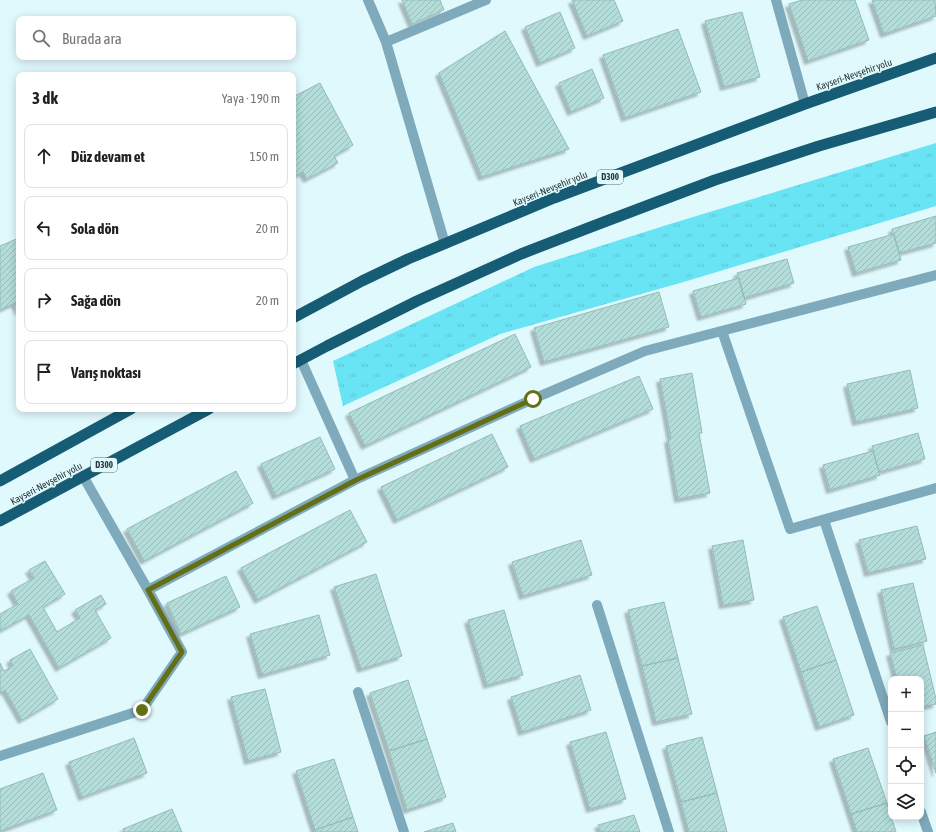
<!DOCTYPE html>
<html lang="tr">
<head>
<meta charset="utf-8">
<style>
	:root { --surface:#fff; --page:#f6f6f6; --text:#202124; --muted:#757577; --line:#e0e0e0 }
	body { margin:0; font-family:"Asap Condensed",sans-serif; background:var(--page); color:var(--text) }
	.controls { position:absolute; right:12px; bottom:12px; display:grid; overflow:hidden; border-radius:8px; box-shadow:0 2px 10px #0003 }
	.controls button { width:36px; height:36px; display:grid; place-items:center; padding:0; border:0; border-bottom:1px solid var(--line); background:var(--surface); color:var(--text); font:20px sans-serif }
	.stop { position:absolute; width:12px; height:12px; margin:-9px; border:3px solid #646e15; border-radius:50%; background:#fff }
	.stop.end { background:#646e15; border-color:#fff; box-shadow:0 1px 4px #0008 }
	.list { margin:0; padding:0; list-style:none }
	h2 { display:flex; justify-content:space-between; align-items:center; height:52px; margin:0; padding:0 16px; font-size:17px }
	h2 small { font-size:13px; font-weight:400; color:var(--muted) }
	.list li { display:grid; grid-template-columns:26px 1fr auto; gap:12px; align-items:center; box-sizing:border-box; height:64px; margin:0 8px 8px; padding:0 8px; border:1px solid var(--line); border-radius:8px }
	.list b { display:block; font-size:15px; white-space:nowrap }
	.list em { font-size:13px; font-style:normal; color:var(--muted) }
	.icon { flex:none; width:22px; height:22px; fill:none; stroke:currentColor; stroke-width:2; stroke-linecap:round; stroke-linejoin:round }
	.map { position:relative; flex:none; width:936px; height:832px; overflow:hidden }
	.search { position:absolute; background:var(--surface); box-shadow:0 2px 10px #0003; left:16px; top:16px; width:280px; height:44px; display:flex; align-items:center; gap:10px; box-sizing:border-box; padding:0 14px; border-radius:8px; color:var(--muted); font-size:15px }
	.panel { position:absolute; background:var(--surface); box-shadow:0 2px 10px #0003; left:16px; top:72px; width:280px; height:340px; border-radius:8px }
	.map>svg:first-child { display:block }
	.park { fill:url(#park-tufts) }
	.building { fill:url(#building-hatch); stroke:#93bbb7; filter:url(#shadow) }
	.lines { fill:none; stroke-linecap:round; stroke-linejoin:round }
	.minor { stroke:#7eaabb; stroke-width:10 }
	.trunk { stroke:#155c74; stroke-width:11 }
	.route { stroke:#646e15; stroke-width:5 }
	.labels { text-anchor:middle; stroke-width:3; stroke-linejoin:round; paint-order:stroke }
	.shield { fill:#e0f9fd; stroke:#5e7174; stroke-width:1 }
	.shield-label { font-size:9px; font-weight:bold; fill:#27373a }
	.street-label { font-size:10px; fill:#27373a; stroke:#e0f9fd }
</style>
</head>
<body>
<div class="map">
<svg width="936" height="832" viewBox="0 0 936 832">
	<defs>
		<pattern id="park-tufts" width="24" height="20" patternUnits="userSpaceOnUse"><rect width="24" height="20" fill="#69e4f4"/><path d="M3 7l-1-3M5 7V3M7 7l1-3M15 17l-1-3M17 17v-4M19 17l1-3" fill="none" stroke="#5bc4d2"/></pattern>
		<pattern id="building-hatch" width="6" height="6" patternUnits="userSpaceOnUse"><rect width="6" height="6" fill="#b4ddd9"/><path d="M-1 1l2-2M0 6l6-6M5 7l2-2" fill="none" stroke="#9bbebb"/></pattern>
		<filter id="shadow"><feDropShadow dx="-3.5" dy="3.5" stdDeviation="1" flood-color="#0004"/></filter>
	</defs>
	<rect width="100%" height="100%" fill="#e0f9fd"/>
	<path class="park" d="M936,143v63l-249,75 -187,53 -157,72 -10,-45 201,-94 136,-43z"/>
	<path class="building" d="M402,0h38l4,10 -32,14z
		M572,0h42l9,21 -36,15z
		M802,0h53l14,40 -61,21 -19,-57z
		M872,0h63l1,16 -52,18z
		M560,12l15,36 -35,15 -15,-36z
		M742,12l18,65 -36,10 -19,-66z
		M678,29l23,63 -76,26 -22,-63z
		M505,31l64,118 -87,28 -43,-104z
		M592,69l12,29 -33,14 -12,-29z
		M320,83l33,62 -19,11 4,7 -31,16 -4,-7 -10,5v-80z
		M936,216v27l-37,10 -7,-24z
		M894,234l7,26 -45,13 -8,-26z
		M19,238v74l-4,-9 -15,7v-64z
		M787,259l7,24 -50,15 -7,-25z
		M739,278l7,26 -45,13 -8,-26z
		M659,292l10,35 -125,35 -10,-34z
		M515,334l16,33 -166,79 -16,-33z
		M910,370l8,38 -62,14 -9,-38z
		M692,373l10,60h-3l11,60 -32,6 -10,-60h3l-11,-60z
		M639,376l14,33 -119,50 -14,-33z
		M918,433l7,26 -46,13 -7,-26z
		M492,434l16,33 -111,53 -16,-33z
		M320,437l15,32 -59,27 -15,-32z
		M873,451l7,24 -50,15 -7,-25z
		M236,471l17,32 -109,58 -17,-32z
		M350,510l17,32 -109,58 -17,-32z
		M917,526l9,33 -58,14 -9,-33z
		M581,540l11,35 -69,21 -11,-34z
		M743,540l11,60 -31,5 -11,-59z
		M45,561l20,33 -22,13 14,25 23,-14 -5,-8 26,-15 5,9 -11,6 16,28 -52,30 -30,-53 -29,16v-17l18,-10 -7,-13 23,-13 -5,-8z
		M376,574l26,82 -41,13 -27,-82z
		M226,576l14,31 -59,27 -14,-31z
		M913,583l14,58 -33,8 -13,-59z
		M664,602l14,56 -36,8 -14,-56z
		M817,606l19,54 -35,12 -18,-55z
		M504,610l19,65 -36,10 -19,-65z
		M319,615l11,40 -68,20 -12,-41z
		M923,645l13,54v5l-15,3v-28h-24l-7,-26z
		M30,649l28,50 -36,21 -17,-30 -5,3v-30l4,8 9,-5 -3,-6z
		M678,658l14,56 -36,8 -14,-56z
		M836,660l18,55 -35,12 -18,-55z
		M580,675l11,35 -69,22 -11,-35z
		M408,680l19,59 -38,12 -19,-58z
		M265,689l16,63 -33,9 -17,-64z
		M606,732l20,67 -36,10 -20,-67z
		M936,732v41l-12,-37z
		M702,737l15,56 -36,9 -15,-56z
		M134,738l13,35 -65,24 -13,-35z
		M427,739l19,58 -39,13 -18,-59z
		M868,748l19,55 -36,11 -18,-55z
		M334,759l19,58 -38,13 -19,-59z
		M43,773l14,37 -57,21v-42z
		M717,793l10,39h-38l-8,-30z
		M887,803l9,29h-39l-6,-18z
		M172,809l10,23h-58l-1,-3z
		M634,815l6,17h-39l-3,-7z
		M353,817l5,15h-43v-2z
		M453,823l3,9h-32z"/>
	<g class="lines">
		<path class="minor" d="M368,0l18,42 59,202
			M776,0l29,104
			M386,42l100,-42
			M722,331l68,198 146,-41
			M301,360l54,120
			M824,520l67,202
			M148,590l207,-110 178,-81 112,-48 291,-76
			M597,605l72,227
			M358,692l46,140
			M0,756l142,-46 40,-58 -34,-62 -65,-114
			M921,812l7,20"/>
		<path class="trunk" d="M293,318l69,-37 46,-22 146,-61 251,-94 131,-46
			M293,364l34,-18 90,-45 104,-47 75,-29 119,-45 104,-34 117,-34
			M0,481l131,-72
			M0,521l209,-112"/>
	</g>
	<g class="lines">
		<path class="route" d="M142,710l40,-58 -34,-62 208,-110 177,-81"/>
	</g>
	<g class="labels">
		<g class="shield">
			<rect x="597" y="170" width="26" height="14" rx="3"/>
			<rect x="91" y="458" width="26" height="14" rx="3"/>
		</g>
		<g class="shield-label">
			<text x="610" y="180">D300</text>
			<text x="104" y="468">D300</text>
		</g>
		<g class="street-label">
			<text transform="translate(854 74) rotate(-19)" y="4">Kayseri-Nevşehir yolu</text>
			<text transform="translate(550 188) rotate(-22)" y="4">Kayseri-Nevşehir yolu</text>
			<text transform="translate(46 483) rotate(-28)" y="4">Kayseri-Nevşehir yolu</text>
		</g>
	</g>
</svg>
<div class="controls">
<button>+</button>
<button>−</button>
<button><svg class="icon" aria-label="locate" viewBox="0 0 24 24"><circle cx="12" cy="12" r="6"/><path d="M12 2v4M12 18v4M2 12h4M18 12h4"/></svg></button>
<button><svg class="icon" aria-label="layers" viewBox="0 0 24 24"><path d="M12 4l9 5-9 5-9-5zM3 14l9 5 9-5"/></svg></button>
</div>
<div class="stop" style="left:533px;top:399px"></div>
<div class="stop end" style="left:142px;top:710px"></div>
<div class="search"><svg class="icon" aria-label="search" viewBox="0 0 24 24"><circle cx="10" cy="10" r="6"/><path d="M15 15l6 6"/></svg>Burada ara</div>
<section class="panel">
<h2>3 dk<small>Yaya · 190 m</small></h2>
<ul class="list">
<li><svg class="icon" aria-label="ahead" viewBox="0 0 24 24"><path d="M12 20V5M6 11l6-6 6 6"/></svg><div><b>Düz devam et</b></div><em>150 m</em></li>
<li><svg class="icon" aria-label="left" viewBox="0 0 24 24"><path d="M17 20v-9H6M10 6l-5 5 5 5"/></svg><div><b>Sola dön</b></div><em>20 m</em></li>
<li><svg class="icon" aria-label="right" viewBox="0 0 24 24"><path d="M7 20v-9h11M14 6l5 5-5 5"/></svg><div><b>Sağa dön</b></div><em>20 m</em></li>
<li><svg class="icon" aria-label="arrive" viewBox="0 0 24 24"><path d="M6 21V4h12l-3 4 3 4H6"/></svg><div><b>Varış noktası</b></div></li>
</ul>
</section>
</div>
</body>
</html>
